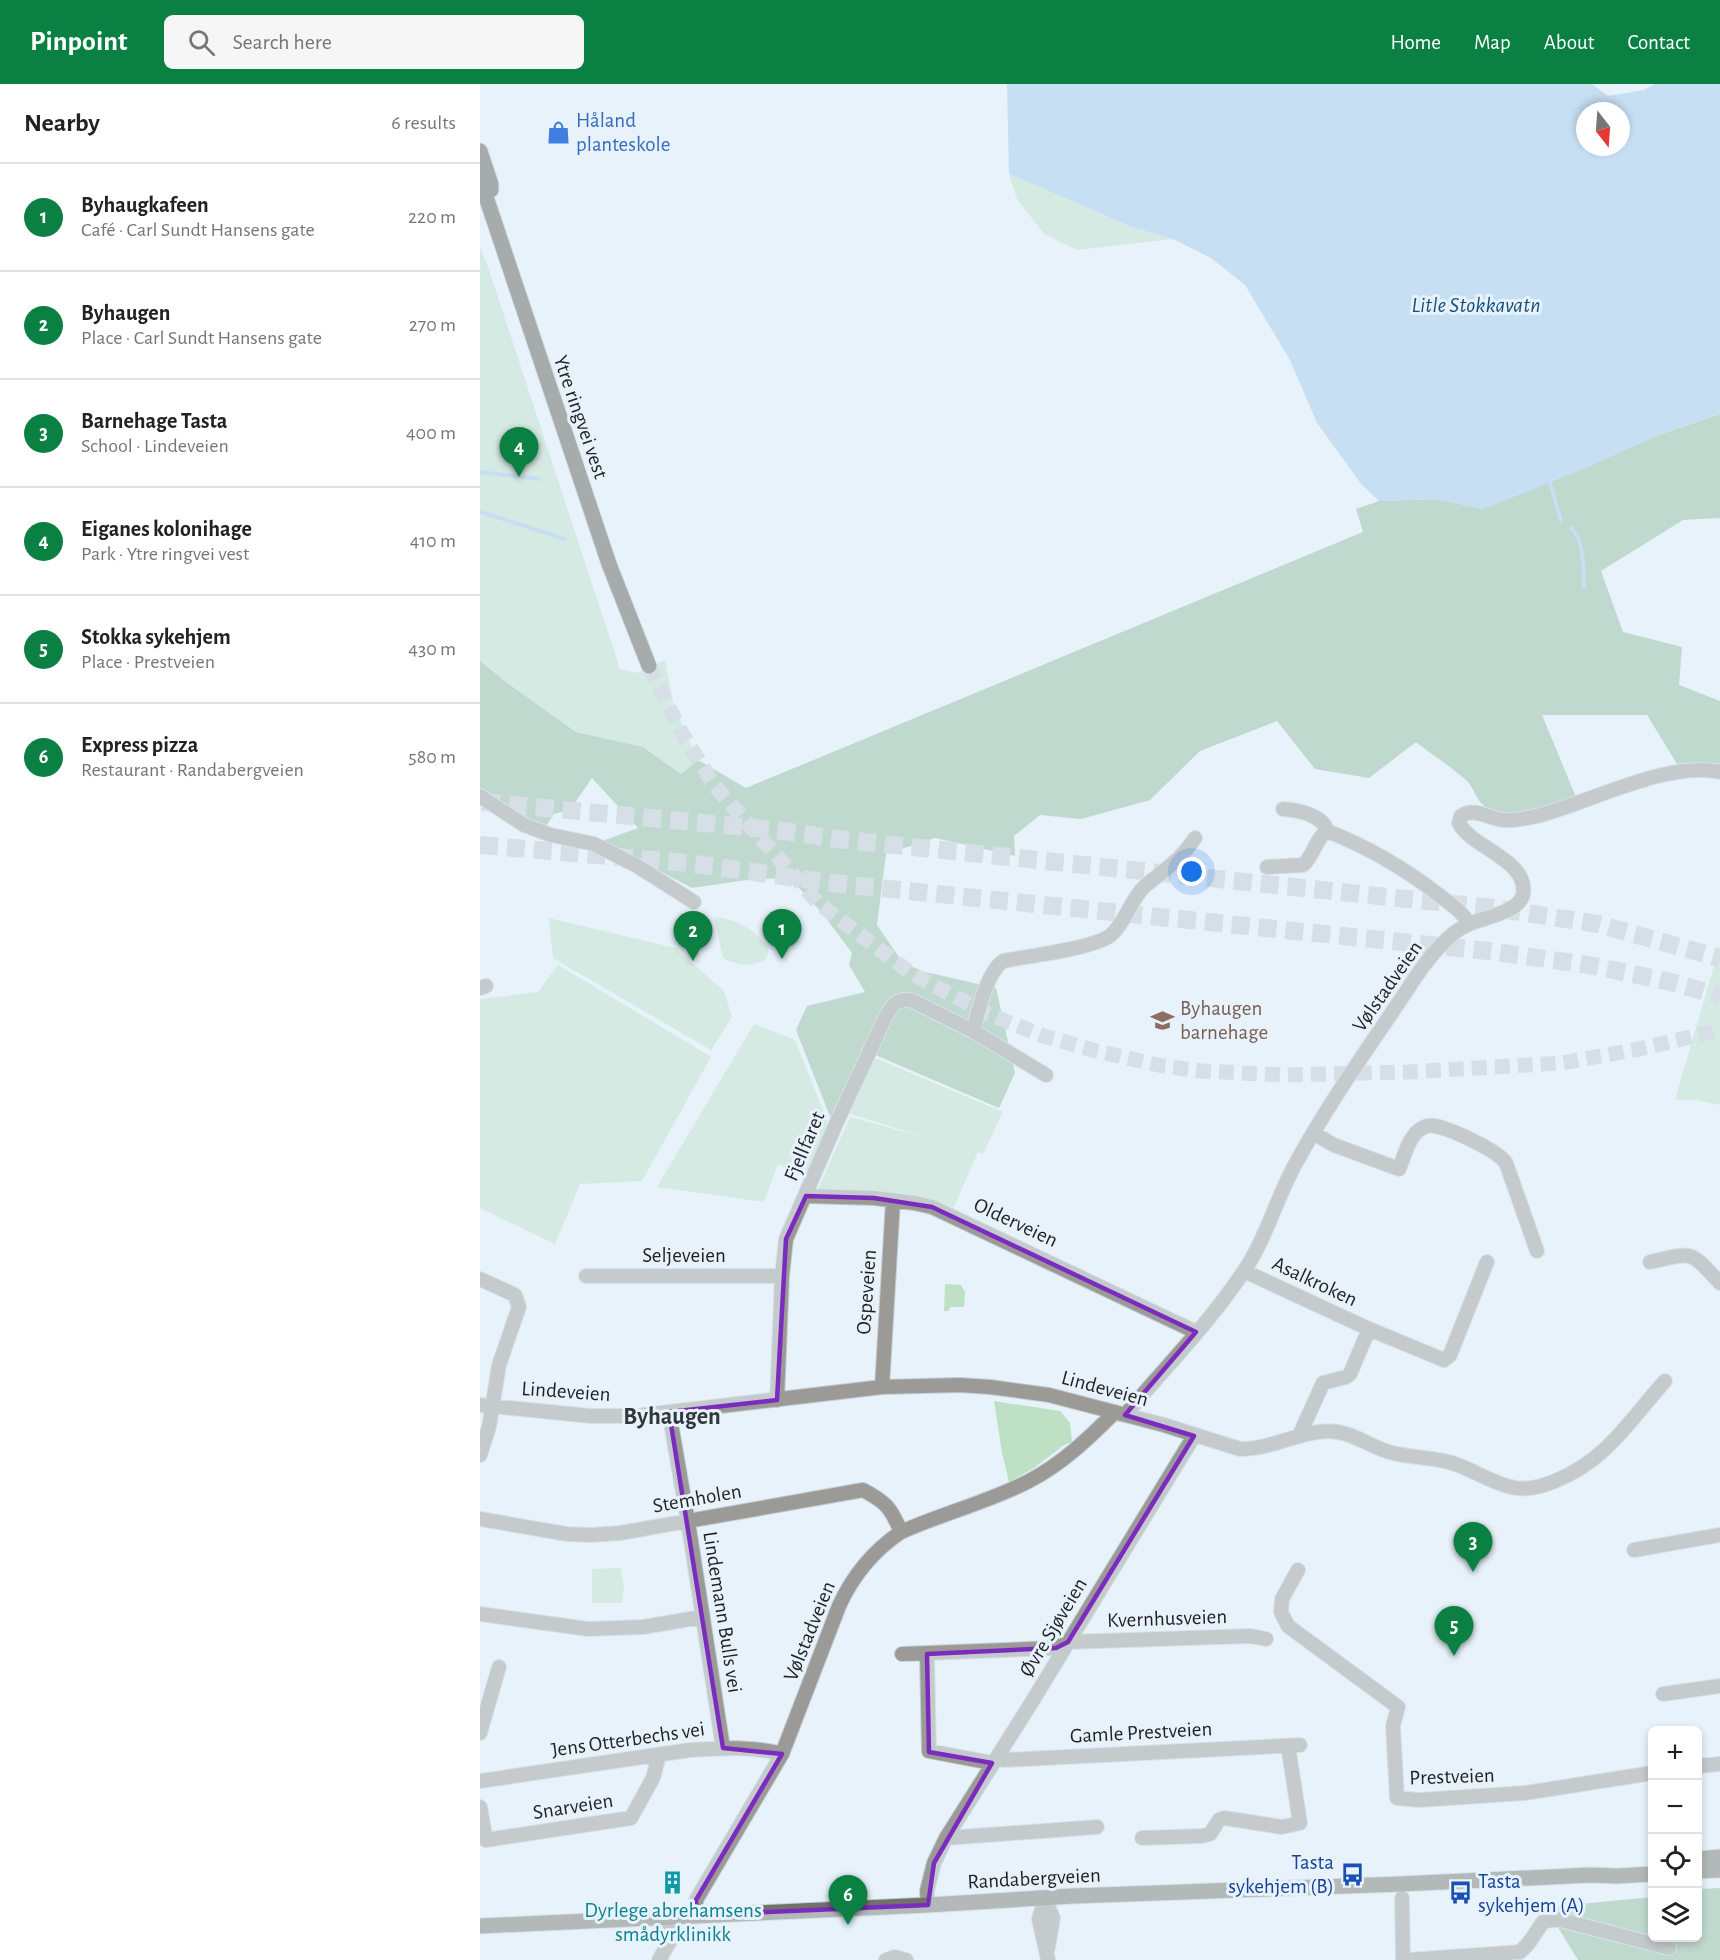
<!DOCTYPE html>
<html lang="en">
<head>
<meta charset="utf-8">
<style>
	:root { --surface:#fff; --page:#f6f6f6; --text:#222; --muted:#767676; --line:#e0e0e0; --accent:#0b8043 }
	body { margin:0; font-family:"Alegreya Sans",sans-serif; background:var(--page); color:var(--text) }
	.controls { position:absolute; right:18px; bottom:18px; display:grid; overflow:hidden; border-radius:9px; box-shadow:0 3px 9px #0003 }
	.controls button { width:54px; height:54px; display:grid; place-items:center; padding:0; border:0; border-bottom:2px solid var(--line); background:var(--surface); color:var(--text); font:30px sans-serif }
	.compass { position:absolute; left:1096px; top:18px; width:54px; height:54px; border-radius:50%; background:var(--surface); box-shadow:0 3px 9px #0003; rotate:163deg }
	.you { position:absolute; left:712px; top:788px; width:21px; height:21px; margin:-15px; border:4px solid #fff; border-radius:50%; background:#1a73e8; box-shadow:0 0 0 9px #1a73e833 }
	.badge { display:grid; place-items:center; width:39px; height:39px; border-radius:50%; background:var(--accent); color:#fff; font-size:20px; font-weight:700 }
	.pin { position:absolute; translate:-50% -50px; filter:drop-shadow(0 2px 3px #0008) }
	.pin::after { content:''; position:absolute; top:32px; width:21px; height:18px; background:inherit; clip-path:polygon(0 0,100% 0,50% 100%) }
	.list { margin:0; padding:0; list-style:none }
	h2 { display:flex; justify-content:space-between; align-items:center; height:78px; margin:0; padding:0 24px; font-size:26px }
	h2 small { font-size:20px; font-weight:400; color:var(--muted) }
	.list li { display:grid; grid-template-columns:39px 1fr auto; gap:18px; align-items:center; box-sizing:border-box; height:108px; padding:0 24px; border-top:2px solid var(--line) }
	.list b { display:block; font-size:22px; white-space:nowrap }
	.list p { margin:0; font-size:20px; white-space:nowrap; color:var(--muted) }
	.list em { font-size:20px; font-style:normal; color:var(--muted) }
	.icon { flex:none; width:33px; height:33px; fill:none; stroke:currentColor; stroke-width:2; stroke-linecap:round; stroke-linejoin:round }
	.map { position:relative; flex:none; width:1240px; height:1876px; overflow:hidden }
	header { display:flex; align-items:center; gap:36px; box-sizing:border-box; height:84px; padding:0 30px; background:var(--accent); color:#fff }
	header strong { font-size:28px }
	nav { display:flex; gap:33px; margin-inline-start:auto; font-size:21px }
	.search { width:420px; height:54px; background:var(--page); display:flex; align-items:center; gap:15px; box-sizing:border-box; padding:0 21px; border-radius:9px; color:var(--muted); font-size:22px }
	main { display:flex }
	aside { flex:1; background:var(--surface) }
	.map>svg:first-child { display:block }
	.green { fill:#bee0c5 }
	.forest { fill:#91ba9b }
	.water { fill:#a1c7e9; fill-rule:evenodd }
	.lines { fill:none; stroke-linecap:round; stroke-linejoin:round }
	.stream { stroke:#a1c7e9; stroke-width:4 }
	.primary-tunnel { stroke:#c0c8cf; stroke-width:15; stroke-dasharray:15 8; stroke-linecap:butt }
	.highway-tunnel { stroke:#c0c8cf; stroke-width:18; stroke-dasharray:18 9; stroke-linecap:butt }
	.street-casing { stroke:#c4cdd4; stroke-width:16 }
	.secondary-casing { stroke:#c4cdd4; stroke-width:17 }
	.primary-casing { stroke:#c4cdd4; stroke-width:17 }
	.street { stroke:#9b9a96; stroke-width:14 }
	.secondary { stroke:#73716b; stroke-width:15 }
	.primary { stroke:#57554d; stroke-width:15 }
	.marked { fill:none; stroke:#7b2cbf; stroke-width:4.5; stroke-linejoin:round }
	.labels { text-anchor:middle; stroke-width:6; stroke-linejoin:round; paint-order:stroke }
	.shop-label { font-size:21px; fill:#366cbe; stroke:#e8f2fa; text-anchor:start }
	.street-label { font-size:21px; fill:#1f2225; stroke:#e8f2fa }
	.education-label { font-size:21px; fill:#785e54; stroke:#e8f2fa; text-anchor:start }
	.transit-label { font-size:21px; fill:#164399; stroke:#e8f2fa; text-anchor:end }
	.culture-label { font-size:21px; fill:#0d838f; stroke:#e8f2fa }
	.water-label { font-size:22px; font-style:italic; fill:#154f7b; stroke:#e8f2fa }
	.quarter-label { font-size:24px; font-weight:bold; fill:#30373e; stroke:#e8f2fa }
</style>
</head>
<body>
<header>
<strong>Pinpoint</strong>
<div class="search"><svg class="icon" aria-label="search" viewBox="0 0 24 24"><circle cx="10" cy="10" r="6"/><path d="M15 15l6 6"/></svg>Search here</div>
<nav><a>Home</a><a>Map</a><a>About</a><a>Contact</a></nav>
</header>
<main>
<aside>
<h2>Nearby<small>6 results</small></h2>
<ul class="list">
<li><span class="badge">1</span><div><b>Byhaugkafeen</b><p>Café · Carl Sundt Hansens gate</p></div><em>220 m</em></li>
<li><span class="badge">2</span><div><b>Byhaugen</b><p>Place · Carl Sundt Hansens gate</p></div><em>270 m</em></li>
<li><span class="badge">3</span><div><b>Barnehage Tasta</b><p>School · Lindeveien</p></div><em>400 m</em></li>
<li><span class="badge">4</span><div><b>Eiganes kolonihage</b><p>Park · Ytre ringvei vest</p></div><em>410 m</em></li>
<li><span class="badge">5</span><div><b>Stokka sykehjem</b><p>Place · Prestveien</p></div><em>430 m</em></li>
<li><span class="badge">6</span><div><b>Express pizza</b><p>Restaurant · Randabergveien</p></div><em>580 m</em></li>
</ul>
</aside>
<div class="map">
<svg width="1240" height="1876" viewBox="0 0 1240 1876">
	<rect width="100%" height="100%" fill="#e8f2fa"/>
	<path class="green" d="M529,90l123,53 41,12 -96,11 -33,-16 -27,-35z
		M0,163l9,23 131,399 17,4 28,-13 9,47 24,53 -17,14 -38,-27 -67,-15 -70,-50 -26,-21z
		M234,833c23,2 40,12 54,31v6l-3,6c-18,7 -24,6 -42,-2z
		M69,834l126,30 49,43 8,26 -21,33 -158,-92z
		M1240,861v160l-24,-5h-21z
		M78,881l153,92 -69,124 -62,3 -25,60 -75,-36v-209l58,-7z
		M274,940l41,16 33,83 -20,54 -30,-13 -14,38 -107,-15z
		M393,973l130,55 -20,42 -5,-2 -24,55 -136,-18 32,-72 81,22 -84,-26z
		M465,1200l16,1 4,7 -1,15h-14l-1,4h-5z
		M514,1317l66,10 10,12 2,19 -8,3 -30,23 -25,14 -7,-29z
		M141,1484l3,17 -2,18h-30v-34z"/>
	<path class="forest" d="M1240,330v104l-37,2 -82,51 22,61 59,15 -3,38 41,16v66l-43,-3 -30,-49h-105l34,82c-25,8 -71,28 -93,8 -7,-6 -9,-16 -15,-23 -16,-15 -36,-27 -52,-40l-47,36 -54,-9 -38,-48 -77,30 -50,49 -69,19 -41,-4 -26,21 1,20 -80,-18 -49,16 -9,71 26,38 22,9 71,16 19,85 -16,35 -126,-54 -42,65 -35,-89 11,-24 58,-14 -16,-27 3,-12 -29,-39 -33,-36 -37,1 -61,9 -90,-47 36,-13 -46,-50 -22,32 -16,4 -9,14 -65,-38v-129l26,21 70,50 67,15 38,27 17,-14 48,28 617,-256 -7,-23 23,-8 59,-2 44,10 95,-38 79,-35z
		M1240,1804v72h-142l-22,-36 -16,-16 112,-11v41h46v-49z"/>
	<path class="water" d="M1112,0l16,12 36,-6 11,-6h65v330l-64,22 -68,31 -106,42 -44,-10 -59,2 -17,-16 -45,-62 -27,-63 -45,-75 -34,-27 -38,-19 -41,-12 -123,-53 -2,-90zM1105,27h36v36h-36z"/>
	<g class="lines">
		<path class="stream" d="M0,388l59,7
			M1070,398l11,39
			M1,428l84,27
			M1091,444c14,13 12,40 13,59"/>
		<path class="primary-tunnel" d="M169,582l31,64 34,55 104,118 94,71 76,40 56,22 48,14 71,16 39,5 82,4 124,-3 154,-9 77,-14 81,-19"/>
		<path class="highway-tunnel" d="M2,718l295,28 60,9 656,69 105,16 122,34
			M0,761l208,18 144,20 656,68 101,14 82,17 49,14"/>
		<defs>
			<path id="street" d="M0,712l44,29 27,10 43,9 43,22 57,36
				M803,725c15,1 40,6 44,22 41,16 77,37 112,64 11,9 23,16 30,29
				M787,783l36,-2c11,-9 12,-26 24,-34
				M0,904l6,-2
				M493,947l73,44
				M833,1049l21,12 65,24c5,-12 10,-34 23,-41 4,-2 9,-3 13,-2 16,3 62,24 71,37l31,88
				M326,1112l68,2 40,5 18,4 264,125
				M1170,1178c45,-10 39,-12 70,21
				M764,1187l125,58 75,31 6,-5 37,-93
				M106,1192h196
				M0,1195l35,16 4,12 -20,58 -10,62 -9,28
				M402,1303l11,-187
				M297,1316l5,-124 4,-37 49,-113 50,-108c7,-13 12,-21 28,-17l60,30c5,-19 14,-59 30,-70 24,-5 90,-12 108,-26 15,-13 19,-35 34,-49 20,-17 35,-25 50,-48
				M0,1321l111,11h44l247,-29 78,-2 30,2 59,8 115,30 76,24c33,1 65,-22 98,-17 20,3 36,17 55,21 19,5 40,4 59,10 20,6 38,19 59,24 15,4 30,0 44,-6 52,-21 74,-60 110,-100
				M189,1328l19,110 35,226
				M645,1331c40,-47 85,-93 119,-144 23,-34 33,-75 53,-110 35,-64 78,-122 118,-183 12,-18 34,-46 54,-54 14,-6 51,-12 54,-30 6,-34 -53,-47 -64,-71l2,-7c14,-10 29,4 44,4 11,1 21,-2 32,-4 52,-13 131,-56 183,-44
				M819,1352l24,-53 23,-6 4,-3 19,-45
				M0,1435l87,15 24,1 29,-2 243,-43c23,12 28,18 38,42
				M1154,1466l86,-15
				M818,1486l-16,29 -1,13 7,14 110,81 -5,19 4,72 22,2 106,-7 127,-20
				M0,1530l108,15 55,-2 59,-10
				M422,1570l154,-6 12,-6 182,-6 16,3
				M447,1570l2,97 63,12
				M1183,1610l57,-8
				M0,1649l19,-66
				M517,1674l7,2 296,-15
				M1218,1682l22,-2
				M0,1697l210,-31c32,-2 62,-4 92,4
				M0,1723l6,33 145,-22 22,-40 6,-23
				M466,1754l151,-11
				M662,1754l60,-2 8,-2 9,-14 5,-2 58,9 18,-4 -12,-77
				M565,1814l-6,21 9,41
				M565,1814l8,20 -5,30
				M922,1814l1,62
				M448,1821l-1,-14 7,-28 12,-25 84,-133 164,-269
				M216,1831v-15l86,-146 57,-148c14,-31 34,-55 62,-74 42,-19 88,-30 128,-51 33,-17 60,-43 86,-69
				M179,1876l11,-19v-24
				M406,1876l9,-3 11,3
				M928,1876l112,-8 8,-8 15,-22 14,-3 112,29"/>
			<path id="secondary" d="M1218,1775l22,-2
				M1218,1787l22,-1
				M0,1842l448,-21 145,-9 328,-12 189,-9 27,1 35,-2"/>
			<path id="primary" d="M0,67l11,33v6
				M0,95l129,385 40,102"/>
		</defs>
		<use href="#street" class="street-casing"/>
		<use href="#secondary" class="secondary-casing"/>
		<use href="#primary" class="primary-casing"/>
		<use href="#street" class="street"/>
		<use href="#secondary" class="secondary"/>
		<use href="#primary" class="primary"/>
	</g>
	<path d="M0 0H1240V1876H0ZM326,1112l68,2 58,9 264,125 -71,83 69,21 -126,206 -12,6 -129,6 2,98 63,11 -58,100 -6,42 -232,10v-15l86,-146 -59,-6 -54,-336 108,-12 9,-161z" fill="#e8f2fa" fill-opacity=".55" fill-rule="evenodd"/>
	<path class="marked" d="M326,1112l68,2 58,9 264,125 -71,83 69,21 -126,206 -12,6 -129,6 2,98 63,11 -58,100 -6,42 -232,10v-15l86,-146 -59,-6 -54,-336 108,-12 9,-161z"/>
	<defs>
		<symbol id="shop-bare" viewBox="-9 -9 18 18"><path d="M-5-2.5h2.3a2.7 3.5 0 0 1 5.4 0H5L5.5 6h-11ZM-1.5-2.5h3a1.5 2.3 0 0 0-3 0Z" fill="#3f7fe0" stroke="#e8f2fa" stroke-width="2.5" paint-order="stroke"/></symbol>
		<symbol id="school-bare" viewBox="-9 -9 18 18"><path d="M0-5L7-2L0 1L-7-2ZM-4 1L0 2.5L4 1V4Q0 6-4 4Z" fill="#8d6e63" stroke="#e8f2fa" stroke-width="2.5" paint-order="stroke"/></symbol>
		<symbol id="bus-bare" viewBox="-9 -9 18 18"><path d="M-5-6H5V4H4V6H2V4H-2V6H-4V4H-5ZM-3.5-4V0h7V-4ZM-3.5 1.2v1.5H-2V1.2ZM2 1.2v1.5H3.5V1.2Z" fill="#1a4fb4" stroke="#e8f2fa" stroke-width="2.5" paint-order="stroke"/></symbol>
		<symbol id="building-bare" viewBox="-9 -9 18 18"><path d="M-4-6H4V6H1V3H-1V6H-4ZM-2.5-4.3h1.7v1.8h-1.7ZM.8-4.3h1.7v1.8H.8ZM-2.5-1h1.7V.8h-1.7ZM.8-1h1.7V.8H.8Z" fill="#0f9aa8" stroke="#e8f2fa" stroke-width="2.5" paint-order="stroke"/></symbol>
	</defs>
	<g fill-rule="evenodd">
		<use href="#shop-bare" x="62" y="32" width="33" height="33"/>
		<use href="#school-bare" x="666" y="920" width="33" height="33"/>
		<use href="#bus-bare" x="856" y="1774" width="33" height="33"/>
		<use href="#building-bare" x="176" y="1782" width="33" height="33"/>
		<use href="#bus-bare" x="964" y="1792" width="33" height="33"/>
	</g>
	<g class="labels">
		<g class="shop-label">
			<text x="96" y="43">Håland<tspan x="96" dy="24">planteskole</tspan></text>
		</g>
		<g class="street-label">
			<text transform="translate(101 333) rotate(71)" y="7">Ytre ringvei vest</text>
			<text transform="translate(907 902) rotate(-55)" y="7">Vølstadveien</text>
			<text transform="translate(324 1062) rotate(-67)" y="7">Fjellfaret</text>
			<text transform="translate(536 1138) rotate(25)" y="7">Olderveien</text>
			<text x="204" y="1178">Seljeveien</text>
			<text transform="translate(835 1197) rotate(25)" y="7">Asalkroken</text>
			<text transform="translate(386 1208) rotate(-86)" y="7">Ospeveien</text>
			<text transform="translate(625 1304) rotate(15)" y="7">Lindeveien</text>
			<text transform="translate(86 1307) rotate(4)" y="7">Lindeveien</text>
			<text transform="translate(217 1414) rotate(-10)" y="7">Stemholen</text>
			<text transform="translate(243 1528) rotate(81)" y="7">Lindemann Bulls vei</text>
			<text transform="translate(687 1534) rotate(-2)" y="7">Kvernhusveien</text>
			<text transform="translate(573 1543) rotate(-59)" y="7">Øvre Sjøveien</text>
			<text transform="translate(329 1547) rotate(-68)" y="7">Vølstadveien</text>
			<text transform="translate(661 1648) rotate(-3)" y="7">Gamle Prestveien</text>
			<text transform="translate(148 1655) rotate(-8)" y="7">Jens Otterbechs vei</text>
			<text transform="translate(972 1692) rotate(-2)" y="7">Prestveien</text>
			<text transform="translate(93 1722) rotate(-9)" y="7">Snarveien</text>
			<text transform="translate(554 1794) rotate(-3)" y="7">Randabergveien</text>
		</g>
		<g class="education-label">
			<text x="700" y="931">Byhaugen<tspan x="700" dy="24">barnehage</tspan></text>
		</g>
		<g class="transit-label">
			<text x="854" y="1785">Tasta<tspan x="854" dy="24">sykehjem (B)</tspan></text>
			<text x="998" y="1804" text-anchor="start">Tasta<tspan x="998" dy="24">sykehjem (A)</tspan></text>
		</g>
		<g class="culture-label">
			<text x="193" y="1833">Dyrlege abrehamsens<tspan x="193" dy="24">smådyrklinikk</tspan></text>
		</g>
		<g class="water-label">
			<text x="996" y="228">Litle Stokkavatn</text>
		</g>
		<g class="quarter-label">
			<text x="192" y="1340">Byhaugen</text>
		</g>
	</g>
</svg>
<div class="controls">
<button>+</button>
<button>−</button>
<button><svg class="icon" aria-label="locate" viewBox="0 0 24 24"><circle cx="12" cy="12" r="6"/><path d="M12 2v4M12 18v4M2 12h4M18 12h4"/></svg></button>
<button><svg class="icon" aria-label="layers" viewBox="0 0 24 24"><path d="M12 4l9 5-9 5-9-5zM3 14l9 5 9-5"/></svg></button>
</div>
<svg class="compass" viewBox="-18 -18 36 36"><path d="M0-13l5 13h-10z" fill="#e53935"/><path d="M0 13l5-13h-10z" fill="#767676"/></svg>
<div class="you"></div>
<div class="pin badge" style="left:302px;top:875px">1</div>
<div class="pin badge" style="left:213px;top:877px">2</div>
<div class="pin badge" style="left:993px;top:1488px">3</div>
<div class="pin badge" style="left:39px;top:393px">4</div>
<div class="pin badge" style="left:974px;top:1572px">5</div>
<div class="pin badge" style="left:368px;top:1841px">6</div>
</div>
</main>
</body>
</html>
